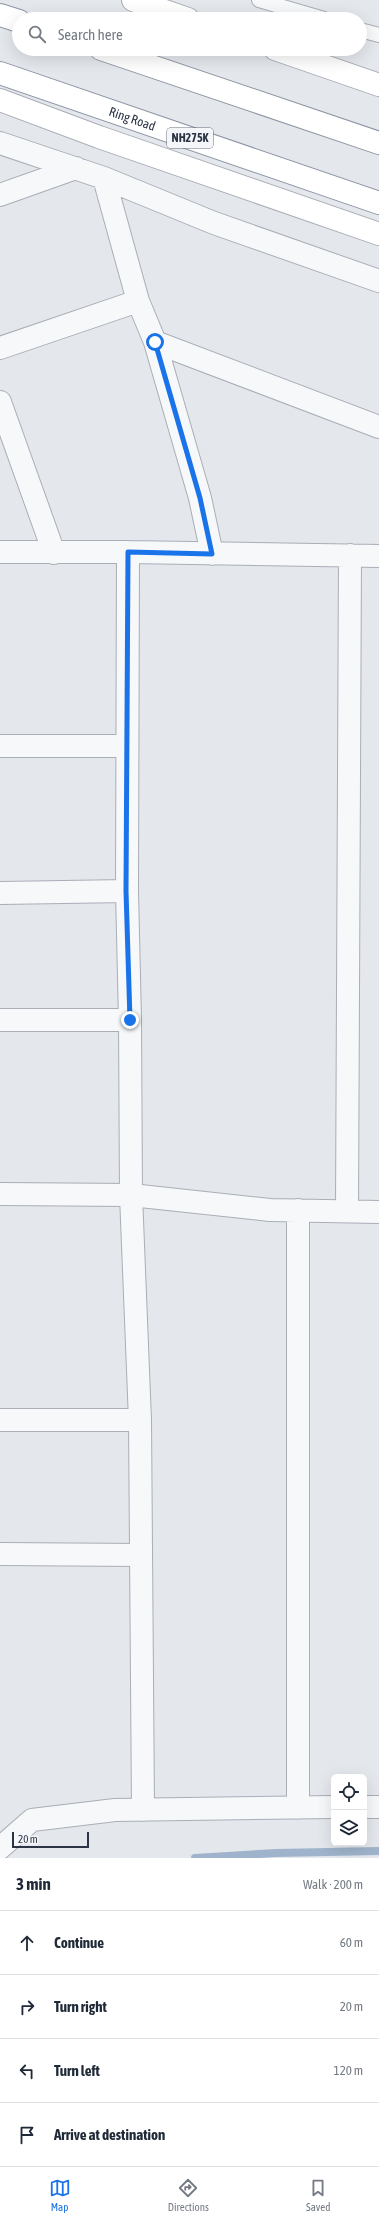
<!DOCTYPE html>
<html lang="en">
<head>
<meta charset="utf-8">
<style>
	:root { --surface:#fff; --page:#f6f6f7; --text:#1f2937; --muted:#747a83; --line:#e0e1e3; --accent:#1a73e8 }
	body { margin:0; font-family:"Asap Condensed",sans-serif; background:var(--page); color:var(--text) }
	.controls { position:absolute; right:12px; bottom:12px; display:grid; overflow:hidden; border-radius:6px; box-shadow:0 4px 16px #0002 }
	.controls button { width:36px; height:36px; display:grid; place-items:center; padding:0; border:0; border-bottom:1px solid var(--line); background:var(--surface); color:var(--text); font:20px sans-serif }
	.scale { position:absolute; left:12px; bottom:10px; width:77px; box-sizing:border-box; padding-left:4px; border:2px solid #2b3445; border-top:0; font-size:11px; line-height:14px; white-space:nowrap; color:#2b3445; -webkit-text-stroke:3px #f4f6f9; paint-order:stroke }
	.stop { position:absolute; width:12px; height:12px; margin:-9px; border:3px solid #1a73e8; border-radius:50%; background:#fff }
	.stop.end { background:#1a73e8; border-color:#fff; box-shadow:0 1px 4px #0008 }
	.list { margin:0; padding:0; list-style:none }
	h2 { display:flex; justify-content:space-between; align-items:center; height:52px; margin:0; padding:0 16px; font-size:17px }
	h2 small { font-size:13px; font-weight:400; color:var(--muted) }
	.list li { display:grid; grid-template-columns:26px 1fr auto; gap:12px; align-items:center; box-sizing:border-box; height:64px; padding:0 16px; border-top:1px solid var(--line) }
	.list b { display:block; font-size:15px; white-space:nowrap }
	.list em { font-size:13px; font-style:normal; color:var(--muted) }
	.icon { flex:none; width:22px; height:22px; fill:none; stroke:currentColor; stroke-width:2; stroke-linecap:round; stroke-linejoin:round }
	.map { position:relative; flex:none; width:379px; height:1858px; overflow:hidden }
	.search { position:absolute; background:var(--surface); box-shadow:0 4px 16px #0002; left:12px; right:12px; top:12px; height:44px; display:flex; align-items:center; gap:10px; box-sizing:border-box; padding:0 14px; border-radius:22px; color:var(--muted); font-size:15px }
	.sheet { height:308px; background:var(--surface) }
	nav { display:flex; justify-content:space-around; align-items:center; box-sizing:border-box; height:56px; border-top:1px solid var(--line); background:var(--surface); font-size:11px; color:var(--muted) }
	nav a { display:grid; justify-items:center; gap:2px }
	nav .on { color:var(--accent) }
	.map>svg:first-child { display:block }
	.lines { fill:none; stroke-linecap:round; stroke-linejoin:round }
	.stream { stroke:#9fb4cc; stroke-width:8 }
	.lane-casing { stroke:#a9aeb7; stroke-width:16 }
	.street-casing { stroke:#a9aeb7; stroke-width:24 }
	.secondary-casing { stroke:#a9aeb7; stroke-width:24 }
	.highway-casing { stroke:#8b94a3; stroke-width:24 }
	.lane { stroke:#f7f8fa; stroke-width:14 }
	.street { stroke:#f7f8fa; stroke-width:22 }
	.secondary { stroke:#fff; stroke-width:22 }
	.highway { stroke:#fff; stroke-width:22 }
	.route { stroke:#1a73e8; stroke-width:5 }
	.labels { text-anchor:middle; stroke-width:3; stroke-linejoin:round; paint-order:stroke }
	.shield { fill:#f4f6f9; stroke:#676e7b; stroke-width:1 }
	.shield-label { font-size:12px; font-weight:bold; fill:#2b3445 }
	.street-label { font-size:13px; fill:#2b3445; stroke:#f4f6f9 }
</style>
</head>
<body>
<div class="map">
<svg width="379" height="1858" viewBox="0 0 379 1858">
	<rect width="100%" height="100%" fill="#e4e7ec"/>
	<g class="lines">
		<path class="stream" d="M195,1858l81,-5 103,-2"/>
		<defs>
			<path id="lane" d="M259,0l65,19
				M360,30l19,5"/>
			<path id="street" d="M0,143l104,35 110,45 165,58
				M104,178l34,123 17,41 45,156 12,56
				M0,195l76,-27
				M155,342l224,85
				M0,348l138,-47
				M0,402l54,151
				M0,552h128l251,4
				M128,552l-1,339 3,129 1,175 9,225 3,390
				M0,746h126
				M0,893l127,-2
				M0,1020h130
				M0,1194l131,1 139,15 109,2
				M347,1211l3,-656
				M0,1420h140
				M0,1554l141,1
				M364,1807h15
				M298,1808v-598
				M0,1848l32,-28 83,-10 219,-3"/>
			<path id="secondary" d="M133,0l55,19
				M275,49l104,36
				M0,100l99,37 280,97"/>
			<g id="highway">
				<path d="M0,15l19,6"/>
				<path d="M101,49l278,94"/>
				<path id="s1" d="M0,73l379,130"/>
			</g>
		</defs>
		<use href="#lane" class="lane-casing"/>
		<use href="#street" class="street-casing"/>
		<use href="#secondary" class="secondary-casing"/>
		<use href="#highway" class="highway-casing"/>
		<use href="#lane" class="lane"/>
		<use href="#street" class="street"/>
		<use href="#secondary" class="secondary"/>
		<use href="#highway" class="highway"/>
	</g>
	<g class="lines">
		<path class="route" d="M130,1020l-4,-129 2,-339 84,2 -12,-56 -45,-156"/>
	</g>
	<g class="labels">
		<rect class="shield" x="167" y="128" width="46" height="20" rx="3"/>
		<g class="shield-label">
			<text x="190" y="142">NH275K</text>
		</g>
		<g class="street-label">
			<text dy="5" stroke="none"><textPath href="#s1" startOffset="140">Ring Road</textPath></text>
		</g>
	</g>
</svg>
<div class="controls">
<button><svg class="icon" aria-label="locate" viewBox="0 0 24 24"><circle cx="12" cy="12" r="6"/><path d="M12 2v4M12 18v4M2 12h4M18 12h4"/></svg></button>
<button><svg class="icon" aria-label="layers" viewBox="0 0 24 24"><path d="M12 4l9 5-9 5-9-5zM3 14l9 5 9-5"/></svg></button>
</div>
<div class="scale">20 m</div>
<div class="stop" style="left:155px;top:342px"></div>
<div class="stop end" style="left:130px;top:1020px"></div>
<div class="search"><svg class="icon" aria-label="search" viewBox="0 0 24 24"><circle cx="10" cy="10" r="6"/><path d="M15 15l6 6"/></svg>Search here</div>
</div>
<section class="sheet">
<h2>3 min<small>Walk · 200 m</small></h2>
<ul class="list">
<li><svg class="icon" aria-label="ahead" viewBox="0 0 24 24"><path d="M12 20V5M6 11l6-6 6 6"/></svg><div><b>Continue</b></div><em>60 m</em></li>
<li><svg class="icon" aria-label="right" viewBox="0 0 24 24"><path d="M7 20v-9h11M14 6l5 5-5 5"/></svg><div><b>Turn right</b></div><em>20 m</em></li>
<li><svg class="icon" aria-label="left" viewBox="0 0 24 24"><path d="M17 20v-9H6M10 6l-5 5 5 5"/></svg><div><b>Turn left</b></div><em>120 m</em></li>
<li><svg class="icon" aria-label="arrive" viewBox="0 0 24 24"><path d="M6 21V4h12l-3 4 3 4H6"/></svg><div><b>Arrive at destination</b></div></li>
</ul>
</section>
<nav>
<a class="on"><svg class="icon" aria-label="map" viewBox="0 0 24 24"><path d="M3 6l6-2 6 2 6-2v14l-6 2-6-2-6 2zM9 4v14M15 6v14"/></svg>Map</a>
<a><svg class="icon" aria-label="directions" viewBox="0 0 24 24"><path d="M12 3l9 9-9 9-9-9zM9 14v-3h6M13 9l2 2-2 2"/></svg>Directions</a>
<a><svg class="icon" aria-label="saved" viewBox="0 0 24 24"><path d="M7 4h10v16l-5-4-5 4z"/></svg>Saved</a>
</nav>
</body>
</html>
